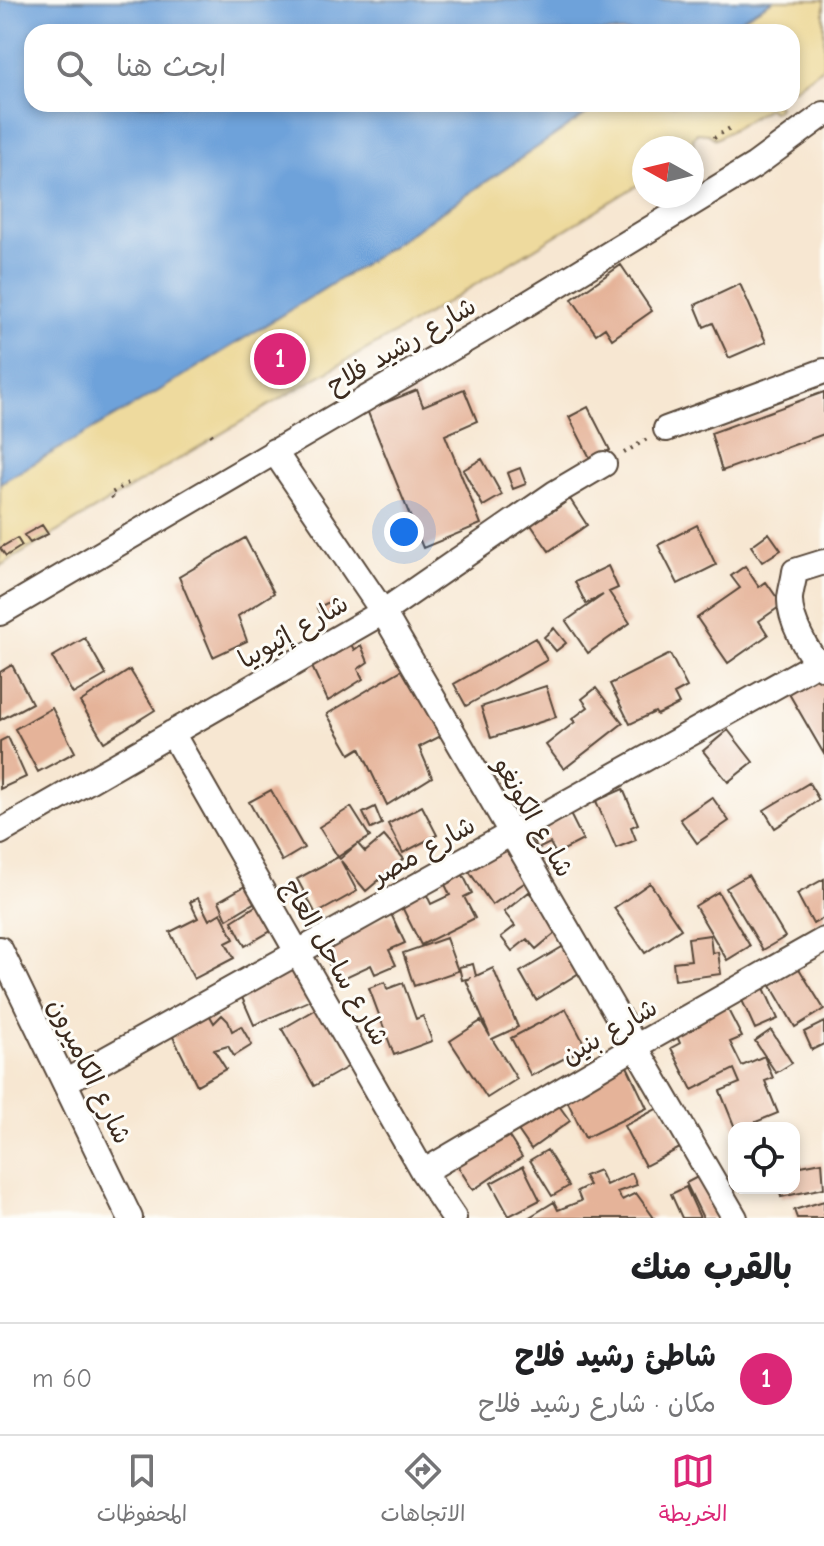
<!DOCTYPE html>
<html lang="ar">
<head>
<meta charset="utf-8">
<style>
	:root { --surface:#fff; --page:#f2f2f2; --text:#202124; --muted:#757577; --line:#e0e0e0; --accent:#db2777 }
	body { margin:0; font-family:"Comic Neue","Playpen Sans Arabic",sans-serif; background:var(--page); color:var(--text); direction:rtl }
	.controls { position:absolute; right:24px; bottom:24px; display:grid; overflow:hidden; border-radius:16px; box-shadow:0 4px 12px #0003 }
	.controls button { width:72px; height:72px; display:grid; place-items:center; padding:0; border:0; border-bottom:2px solid var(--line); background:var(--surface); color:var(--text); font:40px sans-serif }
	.compass { position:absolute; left:632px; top:136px; width:72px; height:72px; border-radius:50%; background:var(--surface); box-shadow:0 4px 12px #0003; rotate:278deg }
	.you { position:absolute; left:404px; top:532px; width:28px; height:28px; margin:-20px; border:6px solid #fff; border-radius:50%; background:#1a73e8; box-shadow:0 0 0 12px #1a73e833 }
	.badge { display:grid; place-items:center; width:52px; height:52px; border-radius:50%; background:var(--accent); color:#fff; font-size:26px; font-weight:700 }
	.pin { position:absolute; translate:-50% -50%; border:4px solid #fff; box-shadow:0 2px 8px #0006 }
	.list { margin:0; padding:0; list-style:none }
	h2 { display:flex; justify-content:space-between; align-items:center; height:104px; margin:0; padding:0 32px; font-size:34px }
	h2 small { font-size:26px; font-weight:400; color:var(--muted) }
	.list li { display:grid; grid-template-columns:52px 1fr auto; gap:24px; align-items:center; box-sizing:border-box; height:112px; padding:0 32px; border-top:2px solid var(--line) }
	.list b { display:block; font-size:30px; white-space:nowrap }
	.list p { margin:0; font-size:26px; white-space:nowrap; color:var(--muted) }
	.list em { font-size:26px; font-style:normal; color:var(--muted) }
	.icon { flex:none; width:44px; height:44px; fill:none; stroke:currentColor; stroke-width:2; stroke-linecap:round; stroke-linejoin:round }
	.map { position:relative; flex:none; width:824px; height:1218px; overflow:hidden; direction:ltr }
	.search { position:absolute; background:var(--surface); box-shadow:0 4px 12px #0003; left:24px; right:24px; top:24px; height:88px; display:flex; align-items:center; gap:20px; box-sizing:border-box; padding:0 28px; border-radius:24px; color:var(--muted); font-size:30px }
	.sheet { height:216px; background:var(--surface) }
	nav { display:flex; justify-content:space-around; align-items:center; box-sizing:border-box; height:112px; border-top:2px solid var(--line); background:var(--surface); font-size:22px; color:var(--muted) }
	nav a { display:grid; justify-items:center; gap:4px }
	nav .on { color:var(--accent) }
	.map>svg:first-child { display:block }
	.sand { fill:#eeda9e; stroke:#94825e; stroke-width:2 }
	.water { fill:#6ea2da; stroke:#54667c; stroke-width:2 }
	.building { fill:#e5b399 }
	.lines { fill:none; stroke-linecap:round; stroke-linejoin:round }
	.minor-casing { stroke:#574639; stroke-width:28 }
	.path { stroke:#574639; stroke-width:4; stroke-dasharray:2 6; stroke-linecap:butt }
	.minor { stroke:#fff; stroke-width:24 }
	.labels { text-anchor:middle; stroke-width:6; stroke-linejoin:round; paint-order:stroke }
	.street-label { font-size:26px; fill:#3b2a1e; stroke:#fdfcf7 }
</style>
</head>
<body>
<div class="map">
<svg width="824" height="1218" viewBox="0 0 824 1218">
	<rect width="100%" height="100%" fill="#fdfcf7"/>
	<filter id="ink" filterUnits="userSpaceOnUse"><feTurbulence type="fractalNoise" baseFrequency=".0125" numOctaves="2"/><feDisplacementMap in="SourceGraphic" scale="16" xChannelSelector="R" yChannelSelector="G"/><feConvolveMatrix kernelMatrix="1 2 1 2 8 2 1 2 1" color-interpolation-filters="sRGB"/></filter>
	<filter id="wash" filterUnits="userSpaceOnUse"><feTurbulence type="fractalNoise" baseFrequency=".006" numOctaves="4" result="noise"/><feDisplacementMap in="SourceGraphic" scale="32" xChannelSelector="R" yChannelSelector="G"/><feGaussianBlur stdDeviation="1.8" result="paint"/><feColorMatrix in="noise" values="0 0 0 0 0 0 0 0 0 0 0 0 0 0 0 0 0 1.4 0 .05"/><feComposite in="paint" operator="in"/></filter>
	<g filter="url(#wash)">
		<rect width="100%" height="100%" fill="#f7e7d2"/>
		<path class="sand" d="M773,0h51v66l-32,24v-58h-73z
			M601,104h176l2,3 -5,5 -6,-4 -52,31 -8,-5 -11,-1 -4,6 1,12 -2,1v-4h-48v33l-236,145 -127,72 -281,168v-83l158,-92 211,-130z"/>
		<path class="water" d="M0,0h773l-54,32h-687v72h569l-232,157 -210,130 -159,92z"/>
		<g id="blocks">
			<path class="building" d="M621,265l31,46 -40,28 -7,-11 -9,6 -24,-35z
				M740,284l26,58 -37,16 -16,-35 -9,4 -9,-22z
				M464,389l13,32 -32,14 36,89 -58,24 -56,-138 50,-20 6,16z
				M824,392v42l-102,37 -11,-38z
				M588,407l22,43 -19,10 -22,-43z
				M482,459l20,36 -19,11 -20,-36z
				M520,468l6,16 -13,5 -6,-16z
				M570,499l17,26 -38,26 -20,-29 21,-15 3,4z
				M42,525l6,9 -18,9 -6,-8z
				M697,525l19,40 -38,19 -20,-39z
				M769,533l12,17 -19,12 -11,-16z
				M17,538l5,8 -16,10 -6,-8z
				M245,538l29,55 -36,23 9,25 -34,16 -34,-80z
				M608,566l10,22 -9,4 21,31 -42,30 -22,-32 37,-26 -17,9 -11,-22z
				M745,566l14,21 7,-5 16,23 -23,16 9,14 -40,28 -31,-45 43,-30 -9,-12z
				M335,599l5,10 -18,9 -5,-10z
				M554,628l12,15 -10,8 -12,-14z
				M85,638l21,37 -33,19 -21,-37z
				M348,638l6,12 7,-5 7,17 -10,7 5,10 -35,22 -22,-47z
				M535,638l12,22 -81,46 -12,-22z
				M670,654l17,33 -13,7 5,10 -22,11 -2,-3 -25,12 -20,-40z
				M412,664l33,70 -26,13 13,30 -45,28 -27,-57 -10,6 -23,-40z
				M12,665l20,38 -32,17v-48z
				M130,670l25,40 -51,32 -24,-40z
				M823,671l1,2v81l-36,-62z
				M546,686l10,31 -65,21 -10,-31z
				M596,688l27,35 -59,46 -18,-24 29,-23 -3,-3 16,-12 -6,-8z
				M52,708l23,44 -37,20 -23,-43z
				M728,730l25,32 -25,20 -25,-31z
				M8,737l18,40 -26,12v-48z
				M809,783l10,17 -44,28 -11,-18z
				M623,789l15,35 -7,3 5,13 -20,8 -20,-47z
				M271,790l33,58 -22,13 -33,-59z
				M712,797l17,24 -32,22 -17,-24z
				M422,806l15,29 -34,18 -15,-29z
				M351,807l19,30 -12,7 7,8 19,-16 20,23 -38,32 -25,-30 16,30 -41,23 -19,-35 41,-22 2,2 17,-15 -19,13 -19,-30z
				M375,807l7,17 -11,5 -8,-16z
				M570,814l13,26 -27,14 -6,-11 -12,6 -8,-15z
				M501,844l26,37 -35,24 -26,-38z
				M458,865l14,28 -8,4 11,21 -54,27 -23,-46 25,-12 8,17 19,-9 -10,-21z
				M748,875l37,62 -22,13 -37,-62z
				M824,879v39l-11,6 -16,-30z
				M252,882l8,17 -33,20 -8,-18z
				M650,883l31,46 -36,24 -31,-45z
				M529,892l31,37 -24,20 -9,-10 -15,12 -11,-14 14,-11 -11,-14z
				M718,892l32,54 -23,14 -32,-54z
				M198,898l11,22 12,-7 13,26 -8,4 8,15 -40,21 -24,-47 28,-14 -8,-16z
				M262,902l14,26 -31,18 -13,-25z
				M391,914l14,29 -16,7 7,15 -21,9 -4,-9 -34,16 -16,-34z
				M710,935l2,18 6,-1 3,22 -46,6 -2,-18 18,-2 -3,-22z
				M446,938l12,33 -44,15 -11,-33z
				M569,943l13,28 -46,29 -16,-28z
				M298,960l20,37 -64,28 -17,-39z
				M473,964l3,12 17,-8 25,59 -26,12 25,40 -30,19 -37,-57 31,-20 9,15 -24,-56 5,-2 -9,2 -3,-13z
				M798,967l26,42 -29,18 -25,-43z
				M385,982l2,7 16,-6 13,36 7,-3 9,25 -38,14 -25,-67z
				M764,988l14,31 -23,10 -14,-31z
				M725,1004l17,33 -12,5 12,24 22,-10 9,22 -8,3 13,32 -37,15h-6l-15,-37 20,-8 -6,-14 -42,21 -21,-42 9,-5 -5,-11z
				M205,1007l9,16 8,-8 6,6 4,10 9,-5 11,19 -18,11 -6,-10 -14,4 12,19 -29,16 -29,-58z
				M320,1007l33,57 -39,22 -32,-57z
				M566,1009l20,38 -55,29 -20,-38z
				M824,1022v22l-12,6 -8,-18z
				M771,1030l21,33 -16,10 -21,-32z
				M624,1060l23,48 -62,30 -23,-48z
				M552,1096l18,25 -39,28 -18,-26z
				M660,1107l22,40 -37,19 -21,-40z
				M504,1129l18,28 -49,33 -18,-28z
				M547,1150l22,36 -17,10 -22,-36z
				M799,1154l2,12 21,-4 2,26 -43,9 -2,-9h15v-33z
				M523,1166l17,34 -31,16 -18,-33z
				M599,1170l7,15 26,-12 5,12 -20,7 5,8 14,-7 18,25h-126l26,-16 4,8 23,-9 -4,-10 12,-6 -5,-9z
				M705,1173l25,45h-27l-17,-35z
				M686,1187l14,31h-18l-11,-24z
				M824,1201v17h-27l-3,-8z"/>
		</g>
	</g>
	<g filter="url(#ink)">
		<use href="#blocks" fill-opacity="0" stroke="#574639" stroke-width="2"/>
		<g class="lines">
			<defs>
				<path id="minor" d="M666,429l158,-58
					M274,451l109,161 352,606
					M824,562l-29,9c-1,9 -4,18 -5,27 -1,20 17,58 34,70
					M0,613l522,-306 233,-142 69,-51
					M172,733l251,439 31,46
					M0,832l383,-220 172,-119 49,-29
					M0,949l130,269
					M65,1082l743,-414
					M423,1172l212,-125 189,-107"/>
			</defs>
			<use href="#minor" class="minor-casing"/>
			<path class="path" d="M714,138l16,-10
				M692,149l1,-1
				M211,434l3,4
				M624,453l23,-14
				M113,498l-3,-4 18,-11"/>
			<use href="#minor" class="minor"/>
		</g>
	</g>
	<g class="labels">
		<g class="street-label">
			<text transform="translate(401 345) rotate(-30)" y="9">شارع رشيد فلاح</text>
			<text transform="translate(293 631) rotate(-30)" y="9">شارع إثيوبيا</text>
			<text transform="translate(534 817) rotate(60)" y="9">شارع الكونغو</text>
			<text transform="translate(423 850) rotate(-29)" y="9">شارع مصر</text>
			<text transform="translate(336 962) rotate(60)" y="9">شارع ساحل العاج</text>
			<text transform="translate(609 1031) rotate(-30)" y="9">شارع بنين</text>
			<text transform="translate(90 1071) rotate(64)" y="9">شارع الكاميرون</text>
		</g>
	</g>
</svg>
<div class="controls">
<button><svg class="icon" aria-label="locate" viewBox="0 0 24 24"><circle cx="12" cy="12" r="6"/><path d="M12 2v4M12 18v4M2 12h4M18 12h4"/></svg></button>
</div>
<svg class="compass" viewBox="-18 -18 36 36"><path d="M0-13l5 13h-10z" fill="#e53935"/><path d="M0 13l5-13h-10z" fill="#757577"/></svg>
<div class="you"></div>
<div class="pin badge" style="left:280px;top:359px">1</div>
<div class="search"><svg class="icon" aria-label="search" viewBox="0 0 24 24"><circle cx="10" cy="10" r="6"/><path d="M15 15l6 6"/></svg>ابحث هنا</div>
</div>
<section class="sheet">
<h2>بالقرب منك<small></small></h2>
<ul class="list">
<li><span class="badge">1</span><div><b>شاطئ رشيد فلاح</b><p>مكان · شارع رشيد فلاح</p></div><em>60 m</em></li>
</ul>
</section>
<nav>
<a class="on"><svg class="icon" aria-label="map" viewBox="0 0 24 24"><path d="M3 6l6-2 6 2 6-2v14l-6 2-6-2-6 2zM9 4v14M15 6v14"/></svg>الخريطة</a>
<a><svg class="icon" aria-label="directions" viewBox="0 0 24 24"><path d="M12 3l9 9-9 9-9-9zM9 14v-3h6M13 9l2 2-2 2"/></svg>الاتجاهات</a>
<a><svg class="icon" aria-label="saved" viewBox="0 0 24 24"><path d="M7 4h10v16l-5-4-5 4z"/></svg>المحفوظات</a>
</nav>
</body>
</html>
